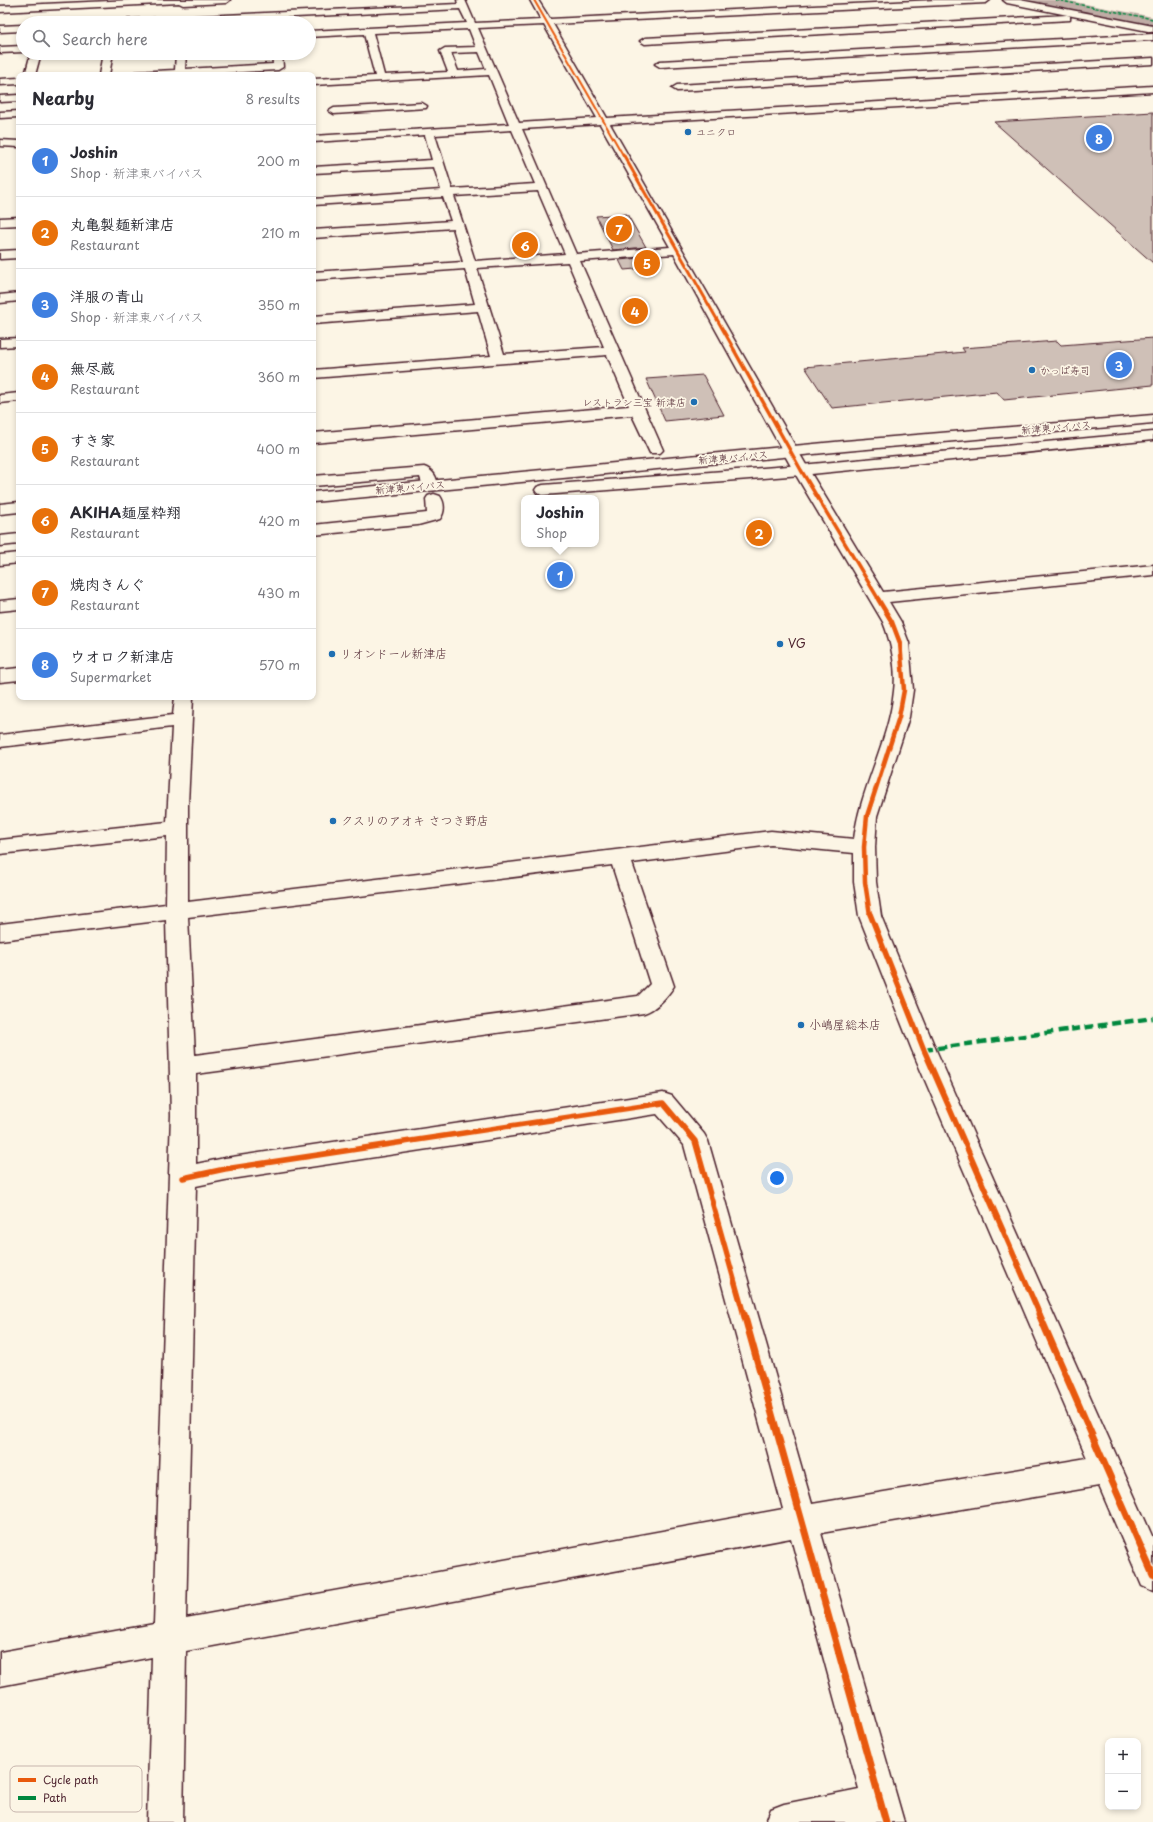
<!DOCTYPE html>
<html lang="en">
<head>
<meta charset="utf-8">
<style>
	:root { --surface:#fff; --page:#f2f2f3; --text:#2b2b33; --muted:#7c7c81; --line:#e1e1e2; --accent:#111827 }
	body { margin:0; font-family:"Playpen Sans","Klee One",sans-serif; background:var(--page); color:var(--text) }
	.controls { position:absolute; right:12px; bottom:12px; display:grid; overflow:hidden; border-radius:8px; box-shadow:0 2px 6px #0003 }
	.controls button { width:36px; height:36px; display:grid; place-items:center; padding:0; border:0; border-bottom:1px solid var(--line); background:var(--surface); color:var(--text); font:20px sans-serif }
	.you { position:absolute; left:777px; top:1178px; width:14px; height:14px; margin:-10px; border:3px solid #fff; border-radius:50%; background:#1a73e8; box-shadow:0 0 0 6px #1a73e833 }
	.badge { display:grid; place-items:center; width:26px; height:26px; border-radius:50%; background:var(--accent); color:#fff; font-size:13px; font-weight:700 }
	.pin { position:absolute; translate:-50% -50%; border:2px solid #fff; box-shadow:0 1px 4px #0006 }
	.popup { position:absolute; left:521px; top:495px; width:78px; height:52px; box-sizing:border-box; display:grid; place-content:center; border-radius:8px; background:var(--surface); filter:drop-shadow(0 1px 3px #0005); font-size:13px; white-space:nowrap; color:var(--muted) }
	.popup b { font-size:15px; color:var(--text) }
	.popup::after { content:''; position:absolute; left:50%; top:100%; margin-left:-8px; border:8px solid transparent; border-top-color:var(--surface) }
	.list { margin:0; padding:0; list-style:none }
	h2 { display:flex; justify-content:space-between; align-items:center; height:52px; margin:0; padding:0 16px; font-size:17px }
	h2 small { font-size:13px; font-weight:400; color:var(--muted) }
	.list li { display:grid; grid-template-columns:26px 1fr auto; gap:12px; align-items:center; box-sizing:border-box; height:72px; padding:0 16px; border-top:1px solid var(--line) }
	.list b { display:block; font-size:15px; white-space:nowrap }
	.list p { margin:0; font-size:13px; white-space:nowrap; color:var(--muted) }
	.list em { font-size:13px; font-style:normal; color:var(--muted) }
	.icon { flex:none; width:22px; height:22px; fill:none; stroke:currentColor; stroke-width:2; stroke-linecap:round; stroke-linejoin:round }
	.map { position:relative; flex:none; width:1153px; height:1822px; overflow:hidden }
	.search { position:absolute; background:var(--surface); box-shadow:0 2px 6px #0003; left:16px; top:16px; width:300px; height:44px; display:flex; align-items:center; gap:10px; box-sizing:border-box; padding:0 14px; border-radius:22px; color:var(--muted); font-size:15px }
	.panel { position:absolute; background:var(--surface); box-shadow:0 2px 6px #0003; left:16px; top:72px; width:300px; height:628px; border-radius:8px }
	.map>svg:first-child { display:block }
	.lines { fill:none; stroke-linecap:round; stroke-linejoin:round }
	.river { fill:#c0aca5; fill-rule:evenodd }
	.building { fill:#cfc0b7; stroke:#4a1f2b }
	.minor-casing { stroke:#4a1f2b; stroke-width:3 }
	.highway-casing { stroke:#4a1f2b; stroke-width:3 }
	.minor { fill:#fcf5e5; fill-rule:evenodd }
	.highway { fill:#fcf5e5; fill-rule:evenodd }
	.quiet-far1 { stroke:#00873e; stroke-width:1.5; stroke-dasharray:3.5 1.5; stroke-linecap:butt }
	.quiet { stroke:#00873e; stroke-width:4.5; stroke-dasharray:9 4.5; stroke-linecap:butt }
	.cycleway-far5-casing { stroke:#fcf5e5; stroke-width:3 }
	.cycleway-far4-casing { stroke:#fcf5e5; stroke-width:4.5 }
	.cycleway-far3-casing { stroke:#fcf5e5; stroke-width:5.5 }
	.cycleway-far2-casing { stroke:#fcf5e5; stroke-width:6 }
	.cycleway-far1-casing { stroke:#fcf5e5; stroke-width:8 }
	.cycleway-casing { stroke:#fcf5e5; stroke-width:10 }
	.cycleway-far5 { stroke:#e8590c; stroke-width:2 }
	.cycleway-far4 { stroke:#e8590c; stroke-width:3 }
	.cycleway-far3 { stroke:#e8590c; stroke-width:3.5 }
	.cycleway-far2 { stroke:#e8590c; stroke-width:4.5 }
	.cycleway-far1 { stroke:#e8590c; stroke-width:5.5 }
	.cycleway { stroke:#e8590c; stroke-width:7 }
	.poi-dot { fill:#1f6fb2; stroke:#fcf5e5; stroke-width:1.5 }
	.labels { text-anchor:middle; stroke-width:3.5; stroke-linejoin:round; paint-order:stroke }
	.far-poi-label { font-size:10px; fill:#4a1f2b; stroke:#fcf5e5; text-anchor:start }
	.far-street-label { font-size:10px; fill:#4a1f2b; stroke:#fcf5e5 }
	.poi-label { font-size:12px; fill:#4a1f2b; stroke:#fcf5e5; text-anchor:start }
	.key { fill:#fcf5e5; stroke:#c7b5ad; stroke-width:1 }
	.key-label { font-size:11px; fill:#4a1f2b }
</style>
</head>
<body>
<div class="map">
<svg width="1153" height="1822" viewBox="0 0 1153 1822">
	<rect width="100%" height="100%" fill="#fcf5e5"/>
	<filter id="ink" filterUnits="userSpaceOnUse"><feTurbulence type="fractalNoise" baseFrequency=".025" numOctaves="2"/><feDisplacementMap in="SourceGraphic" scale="8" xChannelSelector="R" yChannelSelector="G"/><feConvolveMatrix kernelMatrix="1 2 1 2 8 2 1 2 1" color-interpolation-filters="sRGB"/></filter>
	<g filter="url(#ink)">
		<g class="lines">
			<path class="river" d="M1019,0h45l89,17v14l-123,-24 -8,-2z"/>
		</g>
		<path class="building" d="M1153,112v151l-159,-141z
			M627,214l19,33 -33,3 -17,-34z
			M652,257l6,10 -34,3 -5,-10z
			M1153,338v47l-149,15 -7,-8 -165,16 -27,-41 160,-15 -3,-4 95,-7 4,4z
			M703,375l21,40 -59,6 -19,-42z"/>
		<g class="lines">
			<defs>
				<path id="minor" d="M132,0h98l-4,3 -43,2 -4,-2 -179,9v-6z
					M457,0h8l10,23 66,-3 -11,-20h8l12,19 385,-19h55l-4,3 -433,21 54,94 546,-32v6l-543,32 199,346 74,122 270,-27v10l-264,27 12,20 8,21 4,47 -4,27 -32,99 -2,31 1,35 5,34 55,134 217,488v53l-11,-5 -43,-100 -278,47 83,289h-138l5,-13 13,-5 75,-15 -68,-251 -605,113 -3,171h-36l5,-165 -152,29v-34l154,-28 17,-509 -5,-195 -166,20v-16l166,-20 1,-68 -167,18v-14l167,-18 5,-95 -172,20v-12l173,-20 2,-18h18l-5,107v98l583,-71 83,8c6,-51 35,-97 40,-148 3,-22 -3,-49 -11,-69l-90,-152 -119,-216 -94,7 83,189 -3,3h-10l-18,-38 -319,28v-10l316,-27 -22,-51 -294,23v-8l178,-14 -13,-45 -165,13v-8l162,-12 -10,-35 -152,11v-8l150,-10 -10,-34 -140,10v-8l138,-9 -8,-24 -130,8v-6l128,-9 -7,-23 -121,6v-6l119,-7 -7,-25 -112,7v-6l196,-12 -20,-49 -176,10v-6l62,-3 -11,-42 -55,3v-6l158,-8 -7,-14 -287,14h-58l4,-3 339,-16zM544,25l53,93 -78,5 -41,-95zM469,29l7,18 -31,1 -5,3 8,21 -64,3 -11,-42zM479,52l7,17 -28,2 -7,-18zM600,124l70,123 -94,7 -54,-125zM512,130l23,54 -83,5 -17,-54zM538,191l27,63 -90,7 -21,-65zM568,262l36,85 -100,7 -27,-86zM771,845l83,8v29l5,34 53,134 175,408 -275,46 -104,-363 -4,-7 -32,-38 -9,-3 -438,65 -29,6v-90l448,-61c12,-4 23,-16 30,-27l-42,-123zM612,865l38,119 -12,12 -443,59 -7,-138zM657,1114l27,31 99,364 -597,109 10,-432 29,-6z
					M1003,0h17l133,26v6l-146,-29z
					M1067,15l3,1v4l-425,24 -5,-3 5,-3z
					M23,25v6l-23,1v-6z
					M1153,34v6l-493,27 -5,-3 5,-3z
					M23,46v6l-23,1v-6z
					M31,53h10l-6,22h-10z
					M103,53h10l-4,22h-10z
					M176,53h10l-1,16 88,-5 -1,-11h10l1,14 -5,3 -92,5h-56l5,-3 40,-2z
					M1153,58v6l-476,27 -5,-3 5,-3z
					M19,78v6l-19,1v-6z
					M19,95v6l-19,1v-6z
					M422,103l5,3 -1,2 -92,6 -5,-3 5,-3z
					M19,111v6l-19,1v-6z
					M0,140l19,1v6l-19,-1z
					M19,217v8l-19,1v-8z
					M19,250v8l-19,1v-8z
					M19,293v8l-19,2v-8z
					M19,338v8l-19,1v-8z
					M19,393v8l-19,2v-8z
					M424,467c9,3 13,10 14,19l-2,3h-12l-4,-12 -107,9v-10z
					M434,494l6,2c5,7 5,16 0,23l-22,6 -105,10v-10l114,-12 -1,-14 2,-3z
					M19,502v10l-19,2v-10z
					M19,553v10l-19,2v-10z
					M19,599v10l-19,2v-10z
					M19,668v12l-19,2v-12z"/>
				<path id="highway" d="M1153,415v8l-308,28 -532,51v-10l532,-51z
					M1153,432v8l-352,35 -258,20 -6,-2 -2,-3 2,-3 6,-2 258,-20z
					M19,534v10l-19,2v-10z"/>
			</defs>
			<use href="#minor" class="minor-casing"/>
			<use href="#highway" class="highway-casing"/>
			<use href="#minor" class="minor"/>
			<use href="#highway" class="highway"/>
			<path class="quiet-far1" d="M1056,0l97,19"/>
			<path class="quiet" d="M924,1050l229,-32"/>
			<defs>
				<path id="cycleway-far5" d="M534,0l89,155"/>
				<path id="cycleway-far4" d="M623,154l112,197"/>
				<path id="cycleway-far3" d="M734,350l67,120 78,130"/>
				<path id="cycleway-far2" d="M870,915l-5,-33 -1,-35 3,-31 32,-99 5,-27 -4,-47 -8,-21 -14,-23"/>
				<path id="cycleway-far1" d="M870,914l54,136 116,265
					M183,1178l42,-9 438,-66 32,38 49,174"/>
				<path id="cycleway" d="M744,1314l142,508
					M1039,1314l114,261"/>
			</defs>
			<use href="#cycleway-far5" class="cycleway-far5-casing"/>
			<use href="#cycleway-far4" class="cycleway-far4-casing"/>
			<use href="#cycleway-far3" class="cycleway-far3-casing"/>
			<use href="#cycleway-far2" class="cycleway-far2-casing"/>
			<use href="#cycleway-far1" class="cycleway-far1-casing"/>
			<use href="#cycleway" class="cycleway-casing"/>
			<use href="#cycleway-far5" class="cycleway-far5"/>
			<use href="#cycleway-far4" class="cycleway-far4"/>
			<use href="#cycleway-far3" class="cycleway-far3"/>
			<use href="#cycleway-far2" class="cycleway-far2"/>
			<use href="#cycleway-far1" class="cycleway-far1"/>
			<use href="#cycleway" class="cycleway"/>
		</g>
	</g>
	<g class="poi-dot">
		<circle cx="688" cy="132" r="4"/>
		<circle cx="1032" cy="370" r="4"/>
		<circle cx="694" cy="402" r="4"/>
		<circle cx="780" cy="644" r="4"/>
		<circle cx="332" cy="654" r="4"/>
		<circle cx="333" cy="821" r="4"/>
		<circle cx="801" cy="1025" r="4"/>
	</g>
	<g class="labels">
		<g class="far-poi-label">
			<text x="696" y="136">ユニクロ</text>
			<text x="1040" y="374">かっぱ寿司</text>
			<text x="686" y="406" text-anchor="end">レストラン三宝 新津店</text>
		</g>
		<g class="far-street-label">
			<text transform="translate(1056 427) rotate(-5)" y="4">新津東バイパス</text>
			<text transform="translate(733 457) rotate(-5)" y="4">新津東バイパス</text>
			<text transform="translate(410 487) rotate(-5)" y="4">新津東バイパス</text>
		</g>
		<g class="poi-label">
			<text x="788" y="648">VG</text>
			<text x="340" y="658">リオンドール新津店</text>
			<text x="341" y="825">クスリのアオキ さつき野店</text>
			<text x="809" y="1029">小嶋屋総本店</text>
		</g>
	</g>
	<rect x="10" y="1766" width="132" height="46" rx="6" class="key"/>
	<rect x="18" y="1778" width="18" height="4" fill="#e8590c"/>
	<rect x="18" y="1796" width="18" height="4" fill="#00873e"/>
	<g class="key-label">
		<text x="43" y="1784">Cycle path</text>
		<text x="43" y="1802">Path</text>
	</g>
</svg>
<div class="controls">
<button>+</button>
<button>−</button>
</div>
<div class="you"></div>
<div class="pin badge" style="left:560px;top:575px;background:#3f7fe0">1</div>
<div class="popup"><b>Joshin</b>Shop</div>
<div class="pin badge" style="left:759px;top:533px;background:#e8710a">2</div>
<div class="pin badge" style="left:1119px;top:365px;background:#3f7fe0">3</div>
<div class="pin badge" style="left:635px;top:311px;background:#e8710a">4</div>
<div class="pin badge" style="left:647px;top:263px;background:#e8710a">5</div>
<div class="pin badge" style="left:525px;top:245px;background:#e8710a">6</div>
<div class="pin badge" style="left:619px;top:229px;background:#e8710a">7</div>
<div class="pin badge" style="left:1099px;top:138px;background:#3f7fe0">8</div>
<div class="search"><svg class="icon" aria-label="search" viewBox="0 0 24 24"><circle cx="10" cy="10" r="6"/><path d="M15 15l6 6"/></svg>Search here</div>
<section class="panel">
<h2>Nearby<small>8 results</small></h2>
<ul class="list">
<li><span class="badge" style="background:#3f7fe0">1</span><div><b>Joshin</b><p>Shop · 新津東バイパス</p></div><em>200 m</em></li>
<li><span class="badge" style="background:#e8710a">2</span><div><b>丸亀製麺新津店</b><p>Restaurant</p></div><em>210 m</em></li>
<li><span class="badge" style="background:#3f7fe0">3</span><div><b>洋服の青山</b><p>Shop · 新津東バイパス</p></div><em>350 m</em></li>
<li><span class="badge" style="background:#e8710a">4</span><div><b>無尽蔵</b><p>Restaurant</p></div><em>360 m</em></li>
<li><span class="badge" style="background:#e8710a">5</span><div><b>すき家</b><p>Restaurant</p></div><em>400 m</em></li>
<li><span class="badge" style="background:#e8710a">6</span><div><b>AKIHA麺屋粋翔</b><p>Restaurant</p></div><em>420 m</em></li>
<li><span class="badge" style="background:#e8710a">7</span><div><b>焼肉きんぐ</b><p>Restaurant</p></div><em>430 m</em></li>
<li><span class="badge" style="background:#3f7fe0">8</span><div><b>ウオロク新津店</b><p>Supermarket</p></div><em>570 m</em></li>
</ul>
</section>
</div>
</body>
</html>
